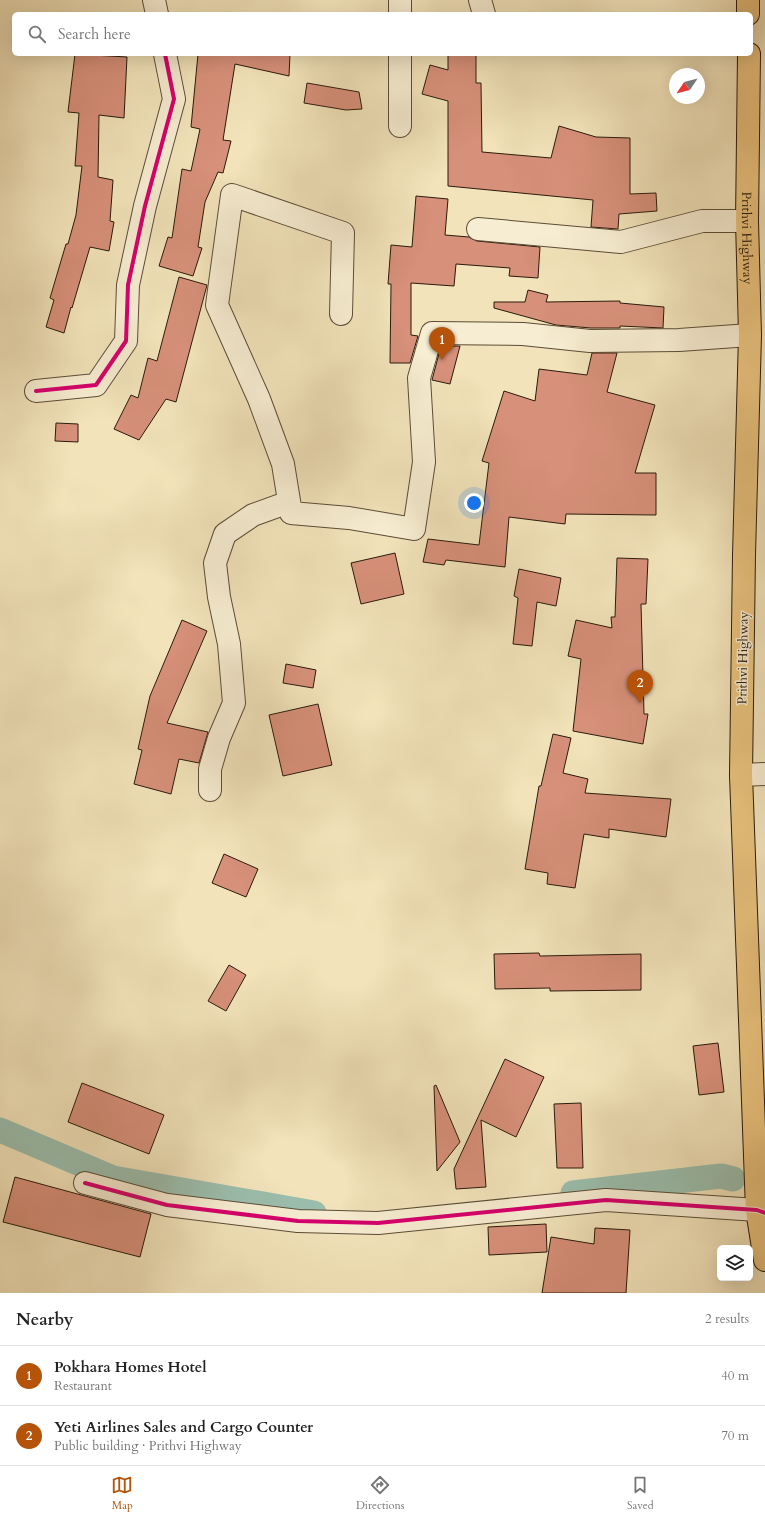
<!DOCTYPE html>
<html lang="en">
<head>
<meta charset="utf-8">
<style>
	:root { --surface:#fff; --page:#f2f2f2; --text:#222; --muted:#767676; --line:#e0e0e0; --accent:#b45309 }
	body { margin:0; font-family:Cardo,serif; background:var(--page); color:var(--text) }
	.controls { position:absolute; right:12px; bottom:12px; display:grid; overflow:hidden; border-radius:6px; box-shadow:0 4px 16px #0002 }
	.controls button { width:36px; height:36px; display:grid; place-items:center; padding:0; border:0; border-bottom:1px solid var(--line); background:var(--surface); color:var(--text); font:20px sans-serif }
	.compass { position:absolute; left:669px; top:68px; width:36px; height:36px; border-radius:50%; background:var(--surface); box-shadow:0 4px 16px #0002; rotate:235deg }
	.you { position:absolute; left:474px; top:503px; width:14px; height:14px; margin:-10px; border:3px solid #fff; border-radius:50%; background:#1a73e8; box-shadow:0 0 0 6px #1a73e833 }
	.badge { display:grid; place-items:center; width:26px; height:26px; border-radius:50%; background:var(--accent); color:#fff; font-size:13px; font-weight:700 }
	.pin { position:absolute; translate:-50% -33px; filter:drop-shadow(0 1px 2px #0008) }
	.pin::after { content:''; position:absolute; top:21px; width:14px; height:12px; background:inherit; clip-path:polygon(0 0,100% 0,50% 100%) }
	.list { margin:0; padding:0; list-style:none }
	h2 { display:flex; justify-content:space-between; align-items:center; height:52px; margin:0; padding:0 16px; font-size:17px }
	h2 small { font-size:13px; font-weight:400; color:var(--muted) }
	.list li { display:grid; grid-template-columns:26px 1fr auto; gap:12px; align-items:center; box-sizing:border-box; height:60px; padding:0 16px; border-top:1px solid var(--line) }
	.list b { display:block; font-size:15px; white-space:nowrap }
	.list p { margin:0; font-size:13px; white-space:nowrap; color:var(--muted) }
	.list em { font-size:13px; font-style:normal; color:var(--muted) }
	.icon { flex:none; width:22px; height:22px; fill:none; stroke:currentColor; stroke-width:2; stroke-linecap:round; stroke-linejoin:round }
	.map { position:relative; flex:none; width:765px; height:1293px; overflow:hidden }
	.search { position:absolute; background:var(--surface); box-shadow:0 4px 16px #0002; left:12px; right:12px; top:12px; height:44px; display:flex; align-items:center; gap:10px; box-sizing:border-box; padding:0 14px; border-radius:6px; color:var(--muted); font-size:15px }
	.sheet { height:172px; background:var(--surface) }
	nav { display:flex; justify-content:space-around; align-items:center; box-sizing:border-box; height:56px; border-top:1px solid var(--line); background:var(--surface); font-size:11px; color:var(--muted) }
	nav a { display:grid; justify-items:center; gap:2px }
	nav .on { color:var(--accent) }
	.map>svg:first-child { display:block }
	.lines { fill:none; stroke-linecap:round; stroke-linejoin:round }
	.canal { stroke:#9bbead; stroke-width:25 }
	.building { fill:#d7907a; stroke:#2a1a0b }
	.minor-casing { stroke:#5c4c37; stroke-width:24 }
	.highway-casing { stroke:#2a1a0b; stroke-width:24 }
	.minor { stroke:#f7edd2; stroke-width:22 }
	.highway { stroke:#e9c27d; stroke-width:22 }
	.cycleway-casing { stroke:#f7edd2; stroke-width:6 }
	.cycleway { stroke:#d6006c; stroke-width:4 }
	.labels { text-anchor:middle; stroke-width:3; stroke-linejoin:round; paint-order:stroke }
	.street-label { font-size:13px; fill:#2a1a0b; stroke:#f7edd2 }
</style>
</head>
<body>
<div class="map">
<svg width="765" height="1293" viewBox="0 0 765 1293">
	<rect width="100%" height="100%" fill="#f2e3ba"/>
	<filter id="stains"><feTurbulence type="fractalNoise" baseFrequency=".005" numOctaves="4"/><feColorMatrix values="0 0 0 0 .2 0 0 0 0 .09 0 0 0 0 .02 0 0 0 .5 -.17"/></filter>
	<radialGradient id="worn" r=".72"><stop offset=".6" stop-color="#630" stop-opacity="0"/><stop offset="1" stop-color="#630" stop-opacity=".3"/></radialGradient>
	<g class="lines">
		<path class="canal" d="M0,1130l113,48 201,35
			M573,1193l148,-17 12,3"/>
	</g>
	<path class="building" d="M75,54l52,3 -3,61 -25,-3 -1,62 15,3 -3,41 4,1 -5,29 -19,-4 -18,61 -1,-1 -7,26 -18,-6 8,-27 -4,-2 16,-54h2l8,-29 6,-49h-7l4,-53 -11,-1z
		M198,54h92l-1,22 -54,-12 -12,76 8,1 -8,32 -5,-1 -13,30 -7,45 4,1 -9,28 -34,-10 9,-29 4,1 10,-69 9,2 9,-42 -9,-2z
		M448,54h28v29h5l1,69 69,6 8,-32 37,11 34,1v56l26,-1 1,18 -38,3 -1,15 -27,-2 2,-27 -145,-14v-85l-26,-7 8,-29 18,5z
		M307,83l52,9 3,17 -16,1 -42,-7z
		M416,196l32,3 -3,36 24,2 8,4 63,6 -2,31 -29,-2 1,-8 -54,-4 -2,22 -43,-3v52l7,1 -8,27h-20l1,-79h-3l3,-39 21,2z
		M179,277l28,8 -31,117 -10,-3 -27,41 -25,-11 17,-34 7,3 10,-40 9,3z
		M528,290l20,5 -2,7 74,-1v2l44,4 -1,21 -43,-2v2h-29l-35,-3 -62,-17v-6h31z
		M441,346h19l-10,38 -18,-4z
		M592,353h25l-10,39 48,13 -20,68h21v42l-90,-1 -1,10 -56,-7 -4,50 -59,-7 -2,5 -21,-3 5,-23 51,6 10,-82 -7,-2 22,-70 31,10 4,-32 48,6z
		M56,423l22,1v18l-23,-1z
		M395,553l9,41 -43,10 -10,-41z
		M617,558l31,1 -2,45h-5l3,110h4l-5,30 -70,-13 8,-72 -13,-3 8,-36 36,8 -1,-11h4z
		M519,569l42,9 -5,28 -19,-4 -5,44 -19,-2 5,-46 -4,-2z
		M182,620l25,11 -40,92 41,9 -9,31 -20,-4 -8,35 -37,-10 8,-34 -4,-1 12,-53z
		M286,664l30,6 -3,18 -30,-5z
		M318,704l14,61 -49,11 -14,-61z
		M553,734l18,4 -8,35 25,6 -3,14 86,6 -5,38 -57,-8v9l-25,-4 -9,54 -28,-4 1,-11 -23,-4 14,-83h2z
		M224,854l34,15 -12,28 -34,-14z
		M539,953l1,3 101,-2v36l-91,1v-3l-55,1 -1,-35z
		M229,965l17,10 -20,36 -18,-10z
		M718,1043l6,49 -25,3 -6,-49z
		M505,1059l39,18 -28,60 -35,-17 5,67 -30,2 -2,-20z
		M82,1083l82,32 -15,39 -81,-32z
		M436,1085l24,57 -23,29 -3,-85z
		M581,1103l2,65h-26l-3,-64z
		M15,1177l136,37 -11,43 -137,-35z
		M546,1224l1,28 -58,3 -1,-28z
		M595,1228l35,2 -4,63h-84l9,-56 43,7z"/>
	<g class="lines">
		<defs>
			<path id="minor" d="M154,0l3,14
				M400,0v14
				M480,0l4,14
				M400,54v72
				M478,229l143,13 81,-21h45
				M341,314l2,-81 -111,-38 -15,110 42,94 24,65 8,49 58,5 65,11 10,-67 -5,-84 13,-45 91,1 67,7 89,-1 71,-5
				M36,391l60,-6 30,-44 2,-56 17,-79 29,-107 -9,-45
				M741,775l24,-1
				M210,790v-21l9,-31 15,-35 -5,-59 -10,-47 -4,-34 10,-29 28,-19 36,-13
				M85,1183l82,22 131,16 80,2 228,-23 151,10 8,3"/>
			<g id="highway">
				<path d="M748,0v14"/>
				<path id="s1" d="M749,54l-2,167 3,114 -6,220 -3,220 16,435 8,50"/>
			</g>
		</defs>
		<use href="#minor" class="minor-casing"/>
		<use href="#highway" class="highway-casing"/>
		<use href="#minor" class="minor"/>
		<use href="#highway" class="highway"/>
		<defs>
			<path id="cycleway" d="M36,391l60,-6 30,-44 2,-56 17,-79 29,-107 -9,-45
				M85,1183l82,22 131,16 80,2 228,-23 151,10 8,3"/>
		</defs>
		<use href="#cycleway" class="cycleway-casing"/>
		<use href="#cycleway" class="cycleway"/>
	</g>
	<g class="labels">
		<g class="street-label">
			<text dy="5" stroke="none"><textPath href="#s1" startOffset="184">Prithvi Highway</textPath></text>
			<text transform="translate(742 658) rotate(-89)" y="5">Prithvi Highway</text>
		</g>
	</g>
	<rect width="100%" height="100%" filter="url(#stains)"/>
	<rect width="100%" height="100%" fill="url(#worn)"/>
</svg>
<div class="controls">
<button><svg class="icon" aria-label="layers" viewBox="0 0 24 24"><path d="M12 4l9 5-9 5-9-5zM3 14l9 5 9-5"/></svg></button>
</div>
<svg class="compass" viewBox="-18 -18 36 36"><path d="M0-13l5 13h-10z" fill="#e53935"/><path d="M0 13l5-13h-10z" fill="#767676"/></svg>
<div class="you"></div>
<div class="pin badge" style="left:442px;top:360px">1</div>
<div class="pin badge" style="left:640px;top:703px">2</div>
<div class="search"><svg class="icon" aria-label="search" viewBox="0 0 24 24"><circle cx="10" cy="10" r="6"/><path d="M15 15l6 6"/></svg>Search here</div>
</div>
<section class="sheet">
<h2>Nearby<small>2 results</small></h2>
<ul class="list">
<li><span class="badge">1</span><div><b>Pokhara Homes Hotel</b><p>Restaurant</p></div><em>40 m</em></li>
<li><span class="badge">2</span><div><b>Yeti Airlines Sales and Cargo Counter</b><p>Public building · Prithvi Highway</p></div><em>70 m</em></li>
</ul>
</section>
<nav>
<a class="on"><svg class="icon" aria-label="map" viewBox="0 0 24 24"><path d="M3 6l6-2 6 2 6-2v14l-6 2-6-2-6 2zM9 4v14M15 6v14"/></svg>Map</a>
<a><svg class="icon" aria-label="directions" viewBox="0 0 24 24"><path d="M12 3l9 9-9 9-9-9zM9 14v-3h6M13 9l2 2-2 2"/></svg>Directions</a>
<a><svg class="icon" aria-label="saved" viewBox="0 0 24 24"><path d="M7 4h10v16l-5-4-5 4z"/></svg>Saved</a>
</nav>
</body>
</html>
